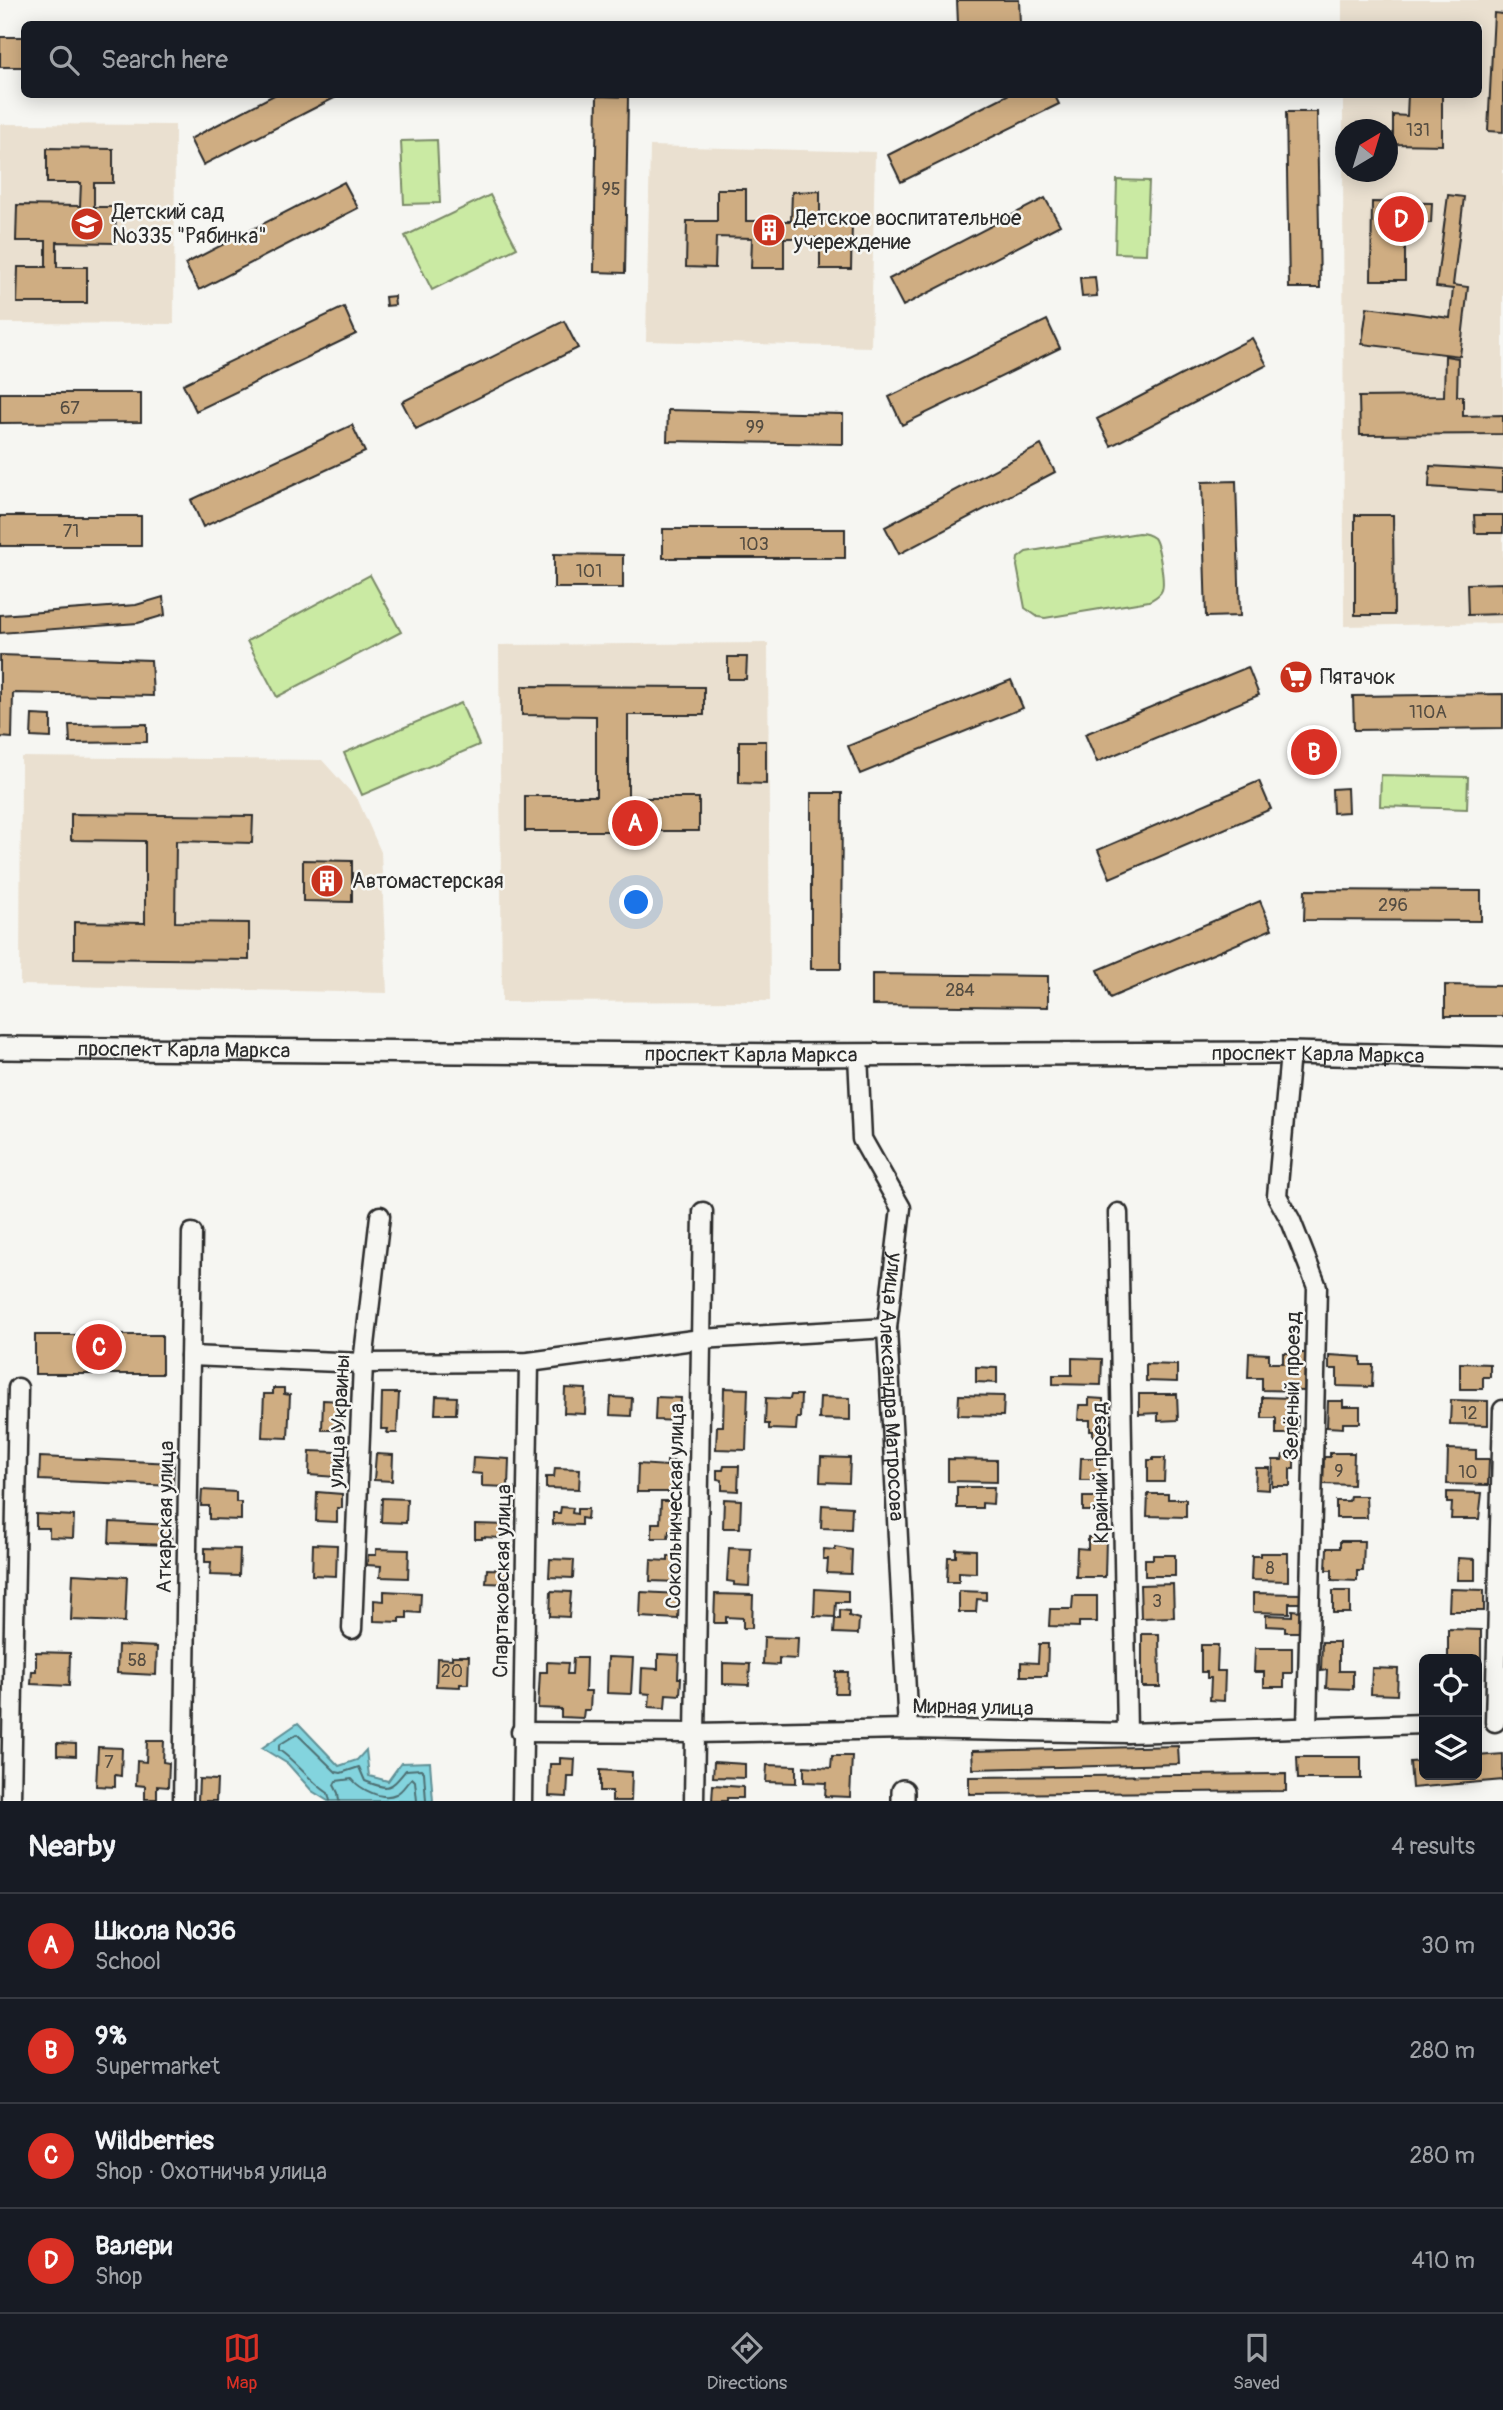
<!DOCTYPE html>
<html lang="en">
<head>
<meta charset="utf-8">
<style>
	:root { --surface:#171b24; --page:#242831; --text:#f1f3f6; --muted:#9ea1a6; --line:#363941; --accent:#d93025 }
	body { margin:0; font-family:Pangolin,sans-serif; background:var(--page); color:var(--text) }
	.controls { position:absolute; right:21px; bottom:21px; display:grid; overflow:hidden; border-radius:10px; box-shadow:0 4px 18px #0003 }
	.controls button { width:63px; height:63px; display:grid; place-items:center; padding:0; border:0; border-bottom:2px solid var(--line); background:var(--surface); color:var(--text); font:35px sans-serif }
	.compass { position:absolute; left:1335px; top:119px; width:63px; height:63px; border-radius:50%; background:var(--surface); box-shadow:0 4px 18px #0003; rotate:38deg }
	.you { position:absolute; left:637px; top:903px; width:24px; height:24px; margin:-18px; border:5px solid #fff; border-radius:50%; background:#1a73e8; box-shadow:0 0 0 10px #1a73e833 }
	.badge { display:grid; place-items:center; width:46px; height:46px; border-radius:50%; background:var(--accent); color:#fff; font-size:23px; font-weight:700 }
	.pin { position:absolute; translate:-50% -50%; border:4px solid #fff; box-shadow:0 2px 7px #0006 }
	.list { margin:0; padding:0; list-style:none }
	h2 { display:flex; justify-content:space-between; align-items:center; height:91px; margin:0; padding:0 28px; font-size:30px }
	h2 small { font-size:23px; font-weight:400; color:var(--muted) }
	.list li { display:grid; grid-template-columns:46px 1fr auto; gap:21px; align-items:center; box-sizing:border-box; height:105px; padding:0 28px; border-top:2px solid var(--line) }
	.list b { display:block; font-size:26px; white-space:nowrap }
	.list p { margin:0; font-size:23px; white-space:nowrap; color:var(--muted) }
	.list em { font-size:23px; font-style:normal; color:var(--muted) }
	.icon { flex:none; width:38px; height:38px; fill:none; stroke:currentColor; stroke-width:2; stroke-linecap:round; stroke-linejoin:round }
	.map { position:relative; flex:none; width:1503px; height:1801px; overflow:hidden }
	.search { position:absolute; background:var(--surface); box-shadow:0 4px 18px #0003; left:21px; right:21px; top:21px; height:77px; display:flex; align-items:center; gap:18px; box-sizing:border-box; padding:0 24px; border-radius:10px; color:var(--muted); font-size:26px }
	.sheet { height:511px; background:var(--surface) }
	nav { display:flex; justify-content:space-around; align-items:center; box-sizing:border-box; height:98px; border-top:2px solid var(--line); background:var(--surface); font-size:19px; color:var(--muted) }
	nav a { display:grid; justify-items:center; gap:4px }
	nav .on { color:var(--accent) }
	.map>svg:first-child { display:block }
	.built { fill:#eae0d0; fill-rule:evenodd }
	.green { fill:#caeaa3; stroke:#7a8a67; stroke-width:2 }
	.water { fill:#83d4de; stroke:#609096; stroke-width:2 }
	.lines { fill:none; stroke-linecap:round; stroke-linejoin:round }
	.shore { stroke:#4e6f73; stroke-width:2 }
	.building { fill:#cfad82; stroke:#2b2b2b; stroke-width:2 }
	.minor-casing { stroke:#2b2b2b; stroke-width:23 }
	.tertiary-casing { stroke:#2b2b2b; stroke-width:26 }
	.minor { stroke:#f6f6f2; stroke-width:18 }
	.tertiary { stroke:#f6f6f2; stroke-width:21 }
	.labels { text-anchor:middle; stroke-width:5; stroke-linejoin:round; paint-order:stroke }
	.number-label { font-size:18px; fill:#544c41 }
	.poi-label { font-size:21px; fill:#2b2b2b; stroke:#f6f6f2; text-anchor:start }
	.street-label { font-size:21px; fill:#2b2b2b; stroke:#f6f6f2 }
</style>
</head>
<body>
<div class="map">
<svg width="1503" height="1801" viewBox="0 0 1503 1801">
	<rect width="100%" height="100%" fill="#f6f6f2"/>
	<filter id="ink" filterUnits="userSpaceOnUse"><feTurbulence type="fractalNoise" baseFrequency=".0143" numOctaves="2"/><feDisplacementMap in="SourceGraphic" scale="14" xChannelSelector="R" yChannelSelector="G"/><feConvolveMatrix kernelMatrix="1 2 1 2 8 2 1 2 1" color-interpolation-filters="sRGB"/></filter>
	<g filter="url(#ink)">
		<path class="built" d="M1342,0h161v623l-159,3 -1,-531 135,-1v-70h-136zM1346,130h42v42h-42z
			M0,124l175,1 -1,199 -174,-1z
			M650,146l225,6 -4,195 -225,-6z
			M768,643l2,358 -268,1 -3,-357z
			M21,757l301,3 36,40 23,52 6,141 -367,-8z"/>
		<path class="green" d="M437,140l3,63 -36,1 -3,-63z
			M1117,180l32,1 -3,73 -31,-1z
			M490,195l27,53 -85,42 -27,-54z
			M1138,533c6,0 11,1 16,5 5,6 11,45 8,52 -2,6 -8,8 -13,11l-104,17 -7,-1 -13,-9 -8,-42 1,-8 8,-6z
			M370,575l31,57 -124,65 -30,-56z
			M461,703l18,42 -117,50 -18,-42z
			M1381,775l87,2 -1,32 -87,-3z"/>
		<path class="water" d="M298,1723l41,43 18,-6 9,-10 3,26 19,5 13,-18 29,-1 3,39h-105l-16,-10 -24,-27 -26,-16z"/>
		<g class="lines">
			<path class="shore" d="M330,1801l-2,-8c-19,-12 -31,-31 -49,-43v-5l18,-11 39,38 5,1 18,-6 6,14c25,10 25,8 41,-11l15,-1 3,3 2,29
				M339,1801l-1,-8 -4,-8 2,-4 16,-2c8,10 30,22 44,15 7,-3 10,-11 16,-16l3,3 2,20"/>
		</g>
		<path class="building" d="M957,0h62l1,24h-62z
			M1494,13l9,1v118l-15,-1z
			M0,37h24v30h-24z
			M276,94h66l-139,71 -13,-26z
			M1009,94h45l5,10 -158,78 -13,-27z
			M1408,94h34v51l-49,-1v-29l14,1z
			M597,96l31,1 -3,176 -31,-1z
			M1286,112h31l3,176h-31z
			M47,148l66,1v34h-19v24h22l-1,36 -58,-1v25h30v36h-70l1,-36h28v-26h-30l1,-36 63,1 1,-23h-34z
			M344,182l14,26 -159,82 -14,-26z
			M717,189h29v32h45l1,-29 28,-1v30l32,1 -1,47h-31v-31h-36v30h-33l1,-30 -36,-1 -1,31 -29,-1 1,-46h30z
			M1448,195l16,2 -11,88 15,2 -8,69 -98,-12 5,-37 83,11 3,-29 -17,-2z
			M1045,198l15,27 -157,81 -14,-27z
			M1372,202l60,1 -1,20h-26v57h-34z
			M1095,277l2,19 -15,1 -2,-19z
			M394,296l1,9 -9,1 -1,-9z
			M344,307l12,27 -160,77 -13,-27z
			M1047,320l13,28 -158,77 -13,-28z
			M564,321l14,27 -162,81 -14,-27z
			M1252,338l15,27 -156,81 -14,-27z
			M1445,356l13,2 -1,38h6v20l40,-1v19l-143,1 -1,-38 85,-1z
			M0,393h141v29l-141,1z
			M668,410l175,4v30l-176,-3z
			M352,425l13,27 -162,75 -12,-27z
			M1041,445l14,27 -156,82 -14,-27z
			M1430,466l73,4v22l-74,-5z
			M1236,481l4,135 -34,1 -4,-135z
			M1355,515h38l1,100h-39z
			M1474,515h29v18h-28z
			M0,516h141v30h-141z
			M663,529h182v29h-182z
			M554,554l69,1v33h-69z
			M1503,583v31l-35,1 -1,-31z
			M163,597l2,18 -27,8 -138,10v-18l136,-10z
			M0,655l151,5 2,36 -140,-3 -1,45 -12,-1z
			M728,657h19l-1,22h-18z
			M1248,667l11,28 -162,67 -12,-28z
			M1011,680l12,28 -163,66 -12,-28z
			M522,686l182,1v28h-76v83h71v33h-174v-35h71v-80l-74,-1z
			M1503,694v34l-149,2 -1,-34z
			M32,715l19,1v22l-20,-1z
			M147,724v18l-77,1 -1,-18z
			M1307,734h15l2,23 -15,1z
			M739,741h27v43l-27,-1z
			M1259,781l12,28 -161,69 -12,-28z
			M1347,788l1,24 -15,1 -1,-24z
			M811,793h31l-1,176h-30z
			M71,814l182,2 -1,27 -76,-2 -1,81 74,1v37l-175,-2v-36l71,1v-82l-74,-1z
			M303,860l49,1v41l-49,-1z
			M1305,890l176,1v30l-177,-1z
			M1260,901l12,28 -162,69 -12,-28z
			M872,974l176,2v31l-176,-2z
			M1445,985l58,1v30h-58z
			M35,1335h127v39h-127z
			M1249,1353l20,1v9h14v-10h22l-1,38 -42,-1v-12h-14z
			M1329,1355l32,2v8h12l-1,22 -35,-1v-17h-8z
			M1072,1358l30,1 -1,26 -48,-1v-9h19z
			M1460,1363l30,1v13h-7v12h-23z
			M1146,1364l31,1v17l-31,-1z
			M976,1367l21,1v15l-21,-1z
			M273,1388h11v6l6,1 -2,43 -26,-1 2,-43h9z
			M565,1388l21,1 -1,25 -21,-1z
			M724,1388l24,1 -2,61 -30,-1 1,-23h6z
			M382,1393h17l-2,40h-10l1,-4h-7z
			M1139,1394h38l1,26 -20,1v-8l-19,1z
			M791,1395h10l-1,23h-3l-1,12 -27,-1v-5h-4l1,-26 24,1z
			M959,1395l45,1 -1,20 -45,-1z
			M436,1396l21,1 -1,17h-21z
			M611,1397l21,1 -1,18 -21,-1z
			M656,1397l25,1 -1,23 -25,-1z
			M820,1397l30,1v22l-31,-1z
			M1262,1397l29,1v17l7,1v18h-22v-16h-14z
			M1089,1398l14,1 1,37h-11v-5h-3v-11h-12l1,-15h10z
			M323,1400l19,1 -1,29h-19z
			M1451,1400l37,1v24l-38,-1z
			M1328,1401h15v6h17v16h-17v5l-16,-1z
			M1448,1449l28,1v9h13l-1,26 -41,-1z
			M310,1451l27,1 -1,25 -27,-2z
			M1330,1453h24l-1,32 -30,-1 1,-27h6z
			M376,1454l17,1 -1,26 -18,-1z
			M1283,1455l11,1v13h-4v17h-18l1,-26h9z
			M40,1457l134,6 -1,23 -134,-6z
			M473,1457l36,2 -1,28 -26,-1v-12l-10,-1z
			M821,1457l29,1 -1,25 -29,-1z
			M1081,1458h19v22h-20z
			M1153,1458h12l-1,24h-16v-22h5z
			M948,1459l49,1v22l-49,-1z
			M667,1461l14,1 -2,30h-42l1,-28 29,2z
			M724,1466h15l-1,25 -16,-1v-10l-5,-1v-9h6z
			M555,1468l25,1 -1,20 -33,-1v-11h8z
			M1256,1468h14l-1,22 -14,-1z
			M957,1487h37l-1,17 -11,-1v5h-25z
			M202,1490l34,2v10h5v18l-32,-1v-13h-8z
			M317,1492l25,2v14h-5v14l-21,-1z
			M1447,1492l35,1 -3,26h-28l1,-16h-5z
			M1148,1494h20v5h18v18l-39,-1z
			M1350,1496h16l1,22h-31v-17h13z
			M1083,1497h19v14h-19z
			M382,1498l25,1 -1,24 -25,-1z
			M724,1499l17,1 -1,28h-17z
			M661,1501h18l-1,30h-9l-1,7h-16v-15h8z
			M822,1505l30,2 -1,22 -30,-1z
			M561,1507l12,1 -1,5 5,1v-5h11l-1,10 -6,-1v7l-28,-1v-11h7z
			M36,1514l38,2 -1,22 -24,-1v-9h-13z
			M110,1522l62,3 -1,20 -62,-2z
			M475,1524l34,1v8h-7v5l-20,-1v2h-7z
			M1088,1537l18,1 -1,39h-29l1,-29 11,1z
			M1340,1541h24l-1,30h-6v10l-25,-1v-10h-6l1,-22h13z
			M313,1544l24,1 -1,31 -24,-1z
			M835,1547l17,3 -1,24 -24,-1 1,-14h-5l1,-10 11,1z
			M205,1548l35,1 -1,27 -29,-1 1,-13h-6z
			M729,1548l22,1 -2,37 -15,-1v-3l-7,-1z
			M376,1549l33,1 -1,28 -28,-1 1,-11 -14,-1 1,-10h8z
			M956,1549l20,1v23l-17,-1v10h-12l1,-25h8z
			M1260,1553h28v28l-37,-1 1,-24h8z
			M1153,1555h22v21h-30v-17h8z
			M668,1556h13l-2,26 -29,-1 1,-21 17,1z
			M1458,1558l17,1v21h-18z
			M550,1559l24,1 -1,18 -24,-1z
			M487,1569l23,1v14l-24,-1z
			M73,1574l54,3 -2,45 -54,-2z
			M1173,1584l1,33 -33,1 -1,-33z
			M815,1589l33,2v11h-12l-1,15 -21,-1z
			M1450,1589l34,1v21h-35z
			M384,1591l37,2 -1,20 -13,-1v6h-7v4l-26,-1v-21l10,1z
			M551,1591l20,1 -2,25 -19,-1z
			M959,1591l27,1v8l-9,-1 -1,13h-17z
			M1333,1591h17v22h-17z
			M641,1592l38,2 -1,25 -38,-2z
			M1253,1593l47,1v9h-11v10l-36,-1z
			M715,1594l38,1 -1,33h-9v-10l-17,-1v6h-12z
			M1073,1596h24v26h-18v5l-30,-1 1,-17h22z
			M840,1610l9,1v5l10,3 -1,15 -24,-1 1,-14h5z
			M1292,1610l8,1 -1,21h-14v-5l-19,-1v-11l26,1z
			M1448,1629l33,1v28l-33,1z
			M1142,1634h17l1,53h-18z
			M764,1637l34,1 -1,21 -18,-1v7l-16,-1z
			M1322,1642h17v29h14v18l-27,-1 1,-18 -6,1z
			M1039,1644h9l-1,32h-26v-14l17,1z
			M118,1645l39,2 -1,28 -39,-2z
			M1201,1645h17l-1,26h8l-1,30 -14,-1 1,-22h-4v-6h-6z
			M1255,1648h37v25h-8v14h-20v-15h-10z
			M36,1652l34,1 -1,33 -38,-2 1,-13h4z
			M658,1654l21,1 -1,23h3l-1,17 -14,-1 -1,14 -16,-1 1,-13 -9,-1 1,-25 16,1z
			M452,1656h17l-1,28h-8v3l-24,-1 1,-28 15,1z
			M608,1657l25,1 -2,36 -24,-1z
			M573,1658h13l-1,33h6l-1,19h-6l-1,8 -22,-1v-8l-23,-1 2,-36h7v-10l21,1 -1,11h5z
			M723,1663l27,1 -1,21 -26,-1z
			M1372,1668l26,1 -1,26 -26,-1z
			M836,1672h12l-1,21h-12z
			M147,1741h17l-1,21 6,1 -1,24 -11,-1v13h-12v-13l-9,-1 1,-24 9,1z
			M57,1743l19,1v12l-19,-1z
			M1178,1746l1,18 -206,5 -1,-18z
			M98,1747l24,1 -1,28 -6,-1v12l-19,-1z
			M1503,1754v26l-91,8 -2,-26 14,-1v14h53v-19z
			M832,1756h20l-2,41 -25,-1 1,-13 -22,-1v-16l27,2z
			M1297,1757h64v22h-63z
			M560,1758l15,1 -1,18h-6l-1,20 -18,-1 1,-32h10z
			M714,1762l31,2v14l-32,-1z
			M767,1765l29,1v17l-30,-1z
			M600,1770l32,2 -1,29h-19v-10h-12z
			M1286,1774v17l-317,3v-17z
			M199,1779l18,1 -1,21h-18z
			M713,1785l30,2v11h-16v3h-15z"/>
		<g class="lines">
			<defs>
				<g id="minor">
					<path d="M1290,1053l-13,143 14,25 26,66 -10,441"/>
					<path id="s1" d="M858,1055l4,84 39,69 -14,120 21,401"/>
					<path d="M1118,1213l9,520"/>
					<path d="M190,1356l173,7 166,-1 172,-23 186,-11"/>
					<path d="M352,1629l11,-266 17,-147"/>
					<path d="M1495,1722l8,-312"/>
					<path d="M521,1732l173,1 214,-4 219,4 297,-9"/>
					<path d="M11,1801l7,-413"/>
					<path d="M183,1801l9,-568"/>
					<path d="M522,1801l7,-439"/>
					<path d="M694,1801l9,-589"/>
				</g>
				<g id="tertiary">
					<path id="s2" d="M0,1048l786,7 504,-2 213,5"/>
					<path d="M903,1791v10"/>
				</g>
			</defs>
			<use href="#minor" class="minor-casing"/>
			<use href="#tertiary" class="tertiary-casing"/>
			<use href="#minor" class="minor"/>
			<use href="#tertiary" class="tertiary"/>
		</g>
	</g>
	<defs>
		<symbol id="school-disc" viewBox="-11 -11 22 22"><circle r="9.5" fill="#c8321e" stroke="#f6f6f2"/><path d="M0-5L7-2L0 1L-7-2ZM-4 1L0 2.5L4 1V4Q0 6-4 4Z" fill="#fff"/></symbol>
		<symbol id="building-disc" viewBox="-11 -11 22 22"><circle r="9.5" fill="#c8321e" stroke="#f6f6f2"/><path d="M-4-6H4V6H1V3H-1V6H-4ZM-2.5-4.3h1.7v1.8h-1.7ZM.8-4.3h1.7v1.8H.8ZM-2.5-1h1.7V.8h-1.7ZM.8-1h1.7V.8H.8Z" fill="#fff"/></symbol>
		<symbol id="supermarket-disc" viewBox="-11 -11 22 22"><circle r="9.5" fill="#c8321e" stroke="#f6f6f2"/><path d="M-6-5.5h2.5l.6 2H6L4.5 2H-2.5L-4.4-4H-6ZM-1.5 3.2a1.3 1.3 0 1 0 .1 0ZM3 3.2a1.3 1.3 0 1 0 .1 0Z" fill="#fff"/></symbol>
	</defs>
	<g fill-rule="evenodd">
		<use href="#school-disc" x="68" y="205" width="38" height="38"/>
		<use href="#building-disc" x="750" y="211" width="38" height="38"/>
		<use href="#supermarket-disc" x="1277" y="658" width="38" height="38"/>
		<use href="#building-disc" x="308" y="862" width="38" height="38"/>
	</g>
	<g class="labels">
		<g class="number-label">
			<text x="1418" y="136">131</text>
			<text x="611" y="195">95</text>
			<text x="70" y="414">67</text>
			<text x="755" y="433">99</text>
			<text x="71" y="537">71</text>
			<text x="754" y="550">103</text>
			<text x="589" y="577">101</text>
			<text x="1428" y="718">110А</text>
			<text x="1393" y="911">296</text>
			<text x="960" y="996">284</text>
			<text x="1469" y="1419">12</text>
			<text x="1339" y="1477">9</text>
			<text x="1468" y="1478">10</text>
			<text x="1270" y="1574">8</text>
			<text x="1157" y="1607">3</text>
			<text x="137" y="1666">58</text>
			<text x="452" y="1677">20</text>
			<text x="109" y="1768">7</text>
		</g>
		<g class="poi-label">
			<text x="112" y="219">Детский сад<tspan x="112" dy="24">№335 "Рябинка"</tspan></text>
			<text x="794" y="225">Детское воспитательное<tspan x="794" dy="24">учереждение</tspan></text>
			<text x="1320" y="684">Пятачок</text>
			<text x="352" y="888">Автомастерская</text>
		</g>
		<g class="street-label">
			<text dy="7" stroke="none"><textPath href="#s2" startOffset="184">проспект Карла Маркса</textPath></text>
			<text dy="7" stroke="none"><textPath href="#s2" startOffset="751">проспект Карла Маркса</textPath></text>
			<text dy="7" stroke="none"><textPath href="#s2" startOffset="1318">проспект Карла Маркса</textPath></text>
			<text transform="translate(1292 1386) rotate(-89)" y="7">Зелёный проезд</text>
			<text dy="7" stroke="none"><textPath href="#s1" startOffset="343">улица Александра Матросова</textPath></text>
			<text transform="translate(339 1421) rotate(-87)" y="7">улица Украины</text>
			<text transform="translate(1100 1473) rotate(-91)" y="7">Крайний проезд</text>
			<text transform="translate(675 1506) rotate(-89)" y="7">Сокольническая улица</text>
			<text transform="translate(165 1517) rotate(-89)" y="7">Аткарская улица</text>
			<text transform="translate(502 1581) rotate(-89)" y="7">Спартаковская улица</text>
			<text transform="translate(973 1707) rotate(1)" y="7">Мирная улица</text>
		</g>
	</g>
</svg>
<div class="controls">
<button><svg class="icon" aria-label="locate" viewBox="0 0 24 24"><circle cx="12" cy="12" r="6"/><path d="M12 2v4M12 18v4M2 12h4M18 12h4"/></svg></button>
<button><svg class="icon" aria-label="layers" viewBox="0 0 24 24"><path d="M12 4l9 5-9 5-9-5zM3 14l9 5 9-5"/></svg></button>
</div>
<svg class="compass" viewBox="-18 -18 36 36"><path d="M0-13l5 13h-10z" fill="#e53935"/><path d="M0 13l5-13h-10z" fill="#9ea1a6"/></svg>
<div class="you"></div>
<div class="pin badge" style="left:635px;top:823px">A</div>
<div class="pin badge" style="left:1314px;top:752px">B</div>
<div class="pin badge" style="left:99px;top:1347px">C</div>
<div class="pin badge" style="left:1401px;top:219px">D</div>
<div class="search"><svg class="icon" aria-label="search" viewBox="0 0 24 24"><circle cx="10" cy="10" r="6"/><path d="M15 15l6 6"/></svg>Search here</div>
</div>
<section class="sheet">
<h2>Nearby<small>4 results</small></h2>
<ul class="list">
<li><span class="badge">A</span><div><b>Школа №36</b><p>School</p></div><em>30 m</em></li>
<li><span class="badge">B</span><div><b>9%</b><p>Supermarket</p></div><em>280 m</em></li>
<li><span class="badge">C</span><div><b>Wildberries</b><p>Shop · Охотничья улица</p></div><em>280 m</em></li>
<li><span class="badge">D</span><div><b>Валери</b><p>Shop</p></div><em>410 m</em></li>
</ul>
</section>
<nav>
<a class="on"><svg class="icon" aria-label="map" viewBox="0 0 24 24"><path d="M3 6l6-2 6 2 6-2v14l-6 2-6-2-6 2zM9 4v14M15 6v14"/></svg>Map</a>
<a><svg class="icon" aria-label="directions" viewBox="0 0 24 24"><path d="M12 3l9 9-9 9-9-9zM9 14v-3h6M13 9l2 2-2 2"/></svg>Directions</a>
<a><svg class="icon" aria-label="saved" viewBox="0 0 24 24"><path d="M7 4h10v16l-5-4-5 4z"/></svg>Saved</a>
</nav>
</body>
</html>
